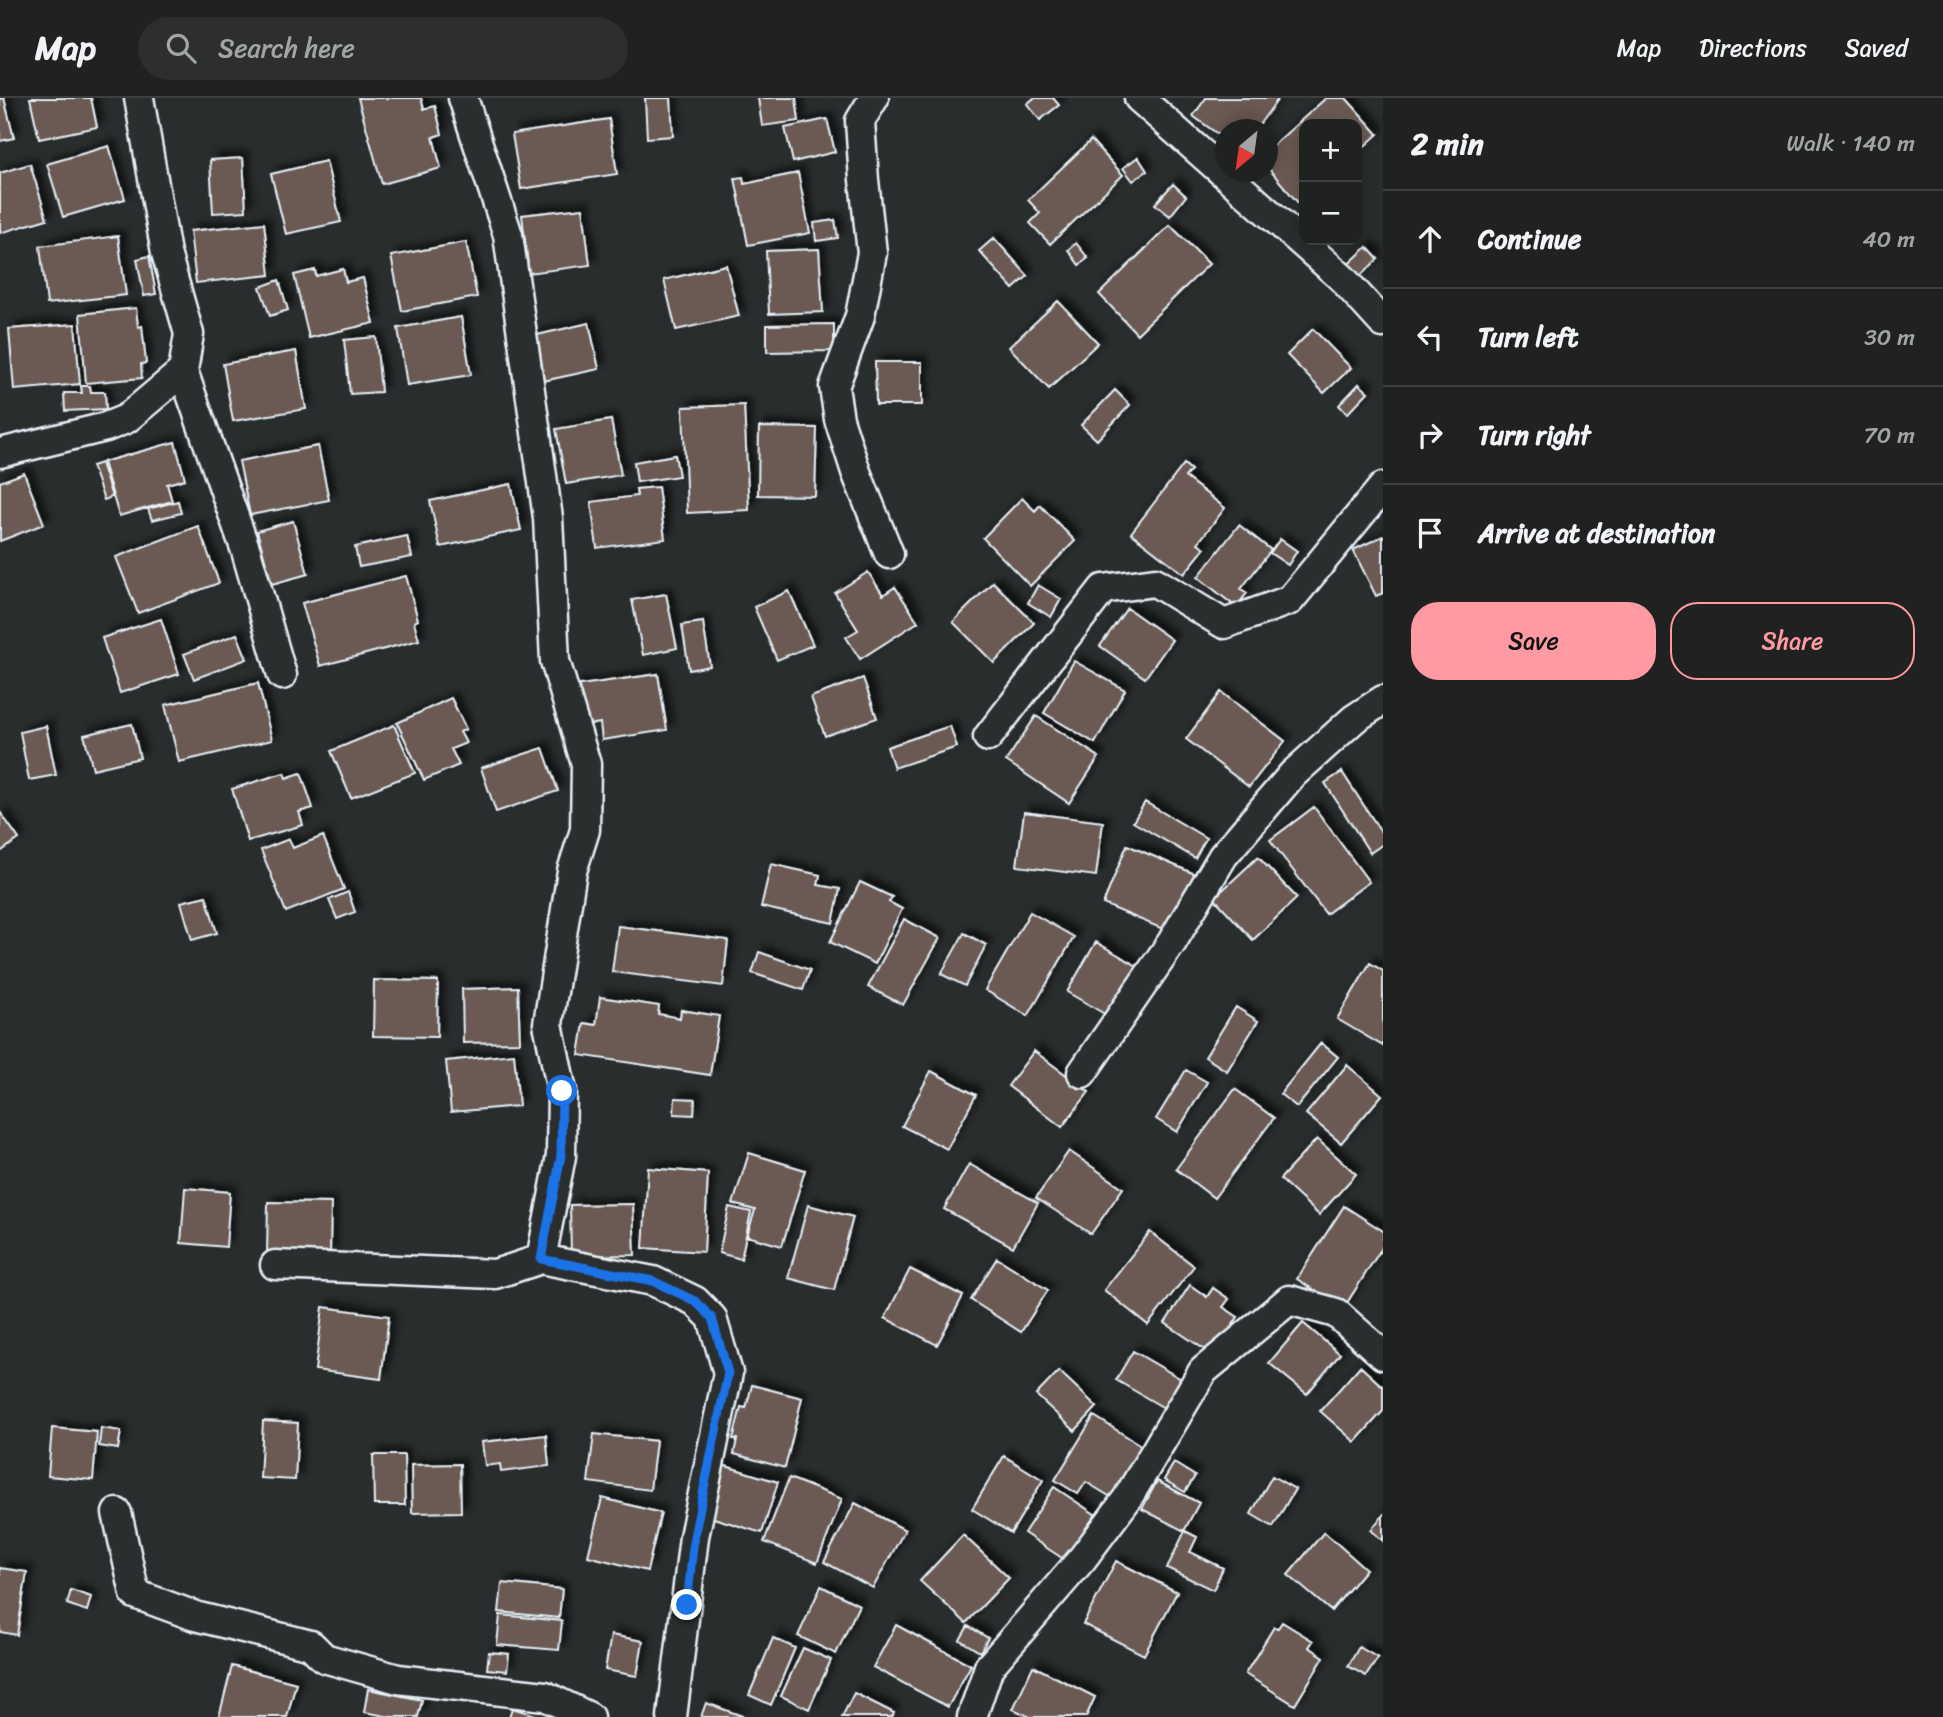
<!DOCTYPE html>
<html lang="en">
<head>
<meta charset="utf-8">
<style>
	:root { --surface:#202222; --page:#2d2f2f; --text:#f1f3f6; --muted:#a2a4a5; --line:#3d3f40; --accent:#ff9aa2 }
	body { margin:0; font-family:Sriracha,sans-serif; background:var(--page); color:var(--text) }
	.controls { position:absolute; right:21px; top:21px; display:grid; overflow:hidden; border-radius:14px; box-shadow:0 4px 18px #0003 }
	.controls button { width:63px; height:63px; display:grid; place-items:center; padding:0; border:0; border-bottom:2px solid var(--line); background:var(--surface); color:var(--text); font:35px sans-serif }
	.compass { position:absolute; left:1215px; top:21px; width:63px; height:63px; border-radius:50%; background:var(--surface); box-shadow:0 4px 18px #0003; rotate:209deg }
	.stop { position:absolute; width:21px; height:21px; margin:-16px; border:5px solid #1a73e8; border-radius:50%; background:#fff }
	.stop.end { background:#1a73e8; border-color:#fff; box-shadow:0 2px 7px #0008 }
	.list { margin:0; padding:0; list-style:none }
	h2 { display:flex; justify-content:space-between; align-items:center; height:91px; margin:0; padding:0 28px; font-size:30px }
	h2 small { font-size:23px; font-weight:400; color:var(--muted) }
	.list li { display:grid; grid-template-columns:46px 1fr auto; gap:21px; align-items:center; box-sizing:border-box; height:98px; padding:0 28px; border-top:2px solid var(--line) }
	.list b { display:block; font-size:26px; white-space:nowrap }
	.list em { font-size:23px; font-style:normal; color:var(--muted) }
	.actions { display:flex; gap:14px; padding:21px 28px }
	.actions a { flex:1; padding:16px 0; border:2px solid var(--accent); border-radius:28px; text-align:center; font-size:24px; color:var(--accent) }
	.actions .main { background:var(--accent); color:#111 }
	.icon { flex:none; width:38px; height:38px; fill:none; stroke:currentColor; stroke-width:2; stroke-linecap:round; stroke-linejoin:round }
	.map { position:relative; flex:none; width:1383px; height:1619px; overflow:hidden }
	header { display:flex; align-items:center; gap:42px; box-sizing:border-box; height:98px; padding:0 35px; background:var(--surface); border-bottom:2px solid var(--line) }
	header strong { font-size:33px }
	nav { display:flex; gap:38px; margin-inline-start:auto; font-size:24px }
	.search { width:490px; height:63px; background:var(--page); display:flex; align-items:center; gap:18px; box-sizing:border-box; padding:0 24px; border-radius:38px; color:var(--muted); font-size:26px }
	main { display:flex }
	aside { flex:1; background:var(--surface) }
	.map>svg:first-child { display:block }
	.building { fill:#6b5a53; stroke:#e8f1f8; stroke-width:2; filter:url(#shadow) }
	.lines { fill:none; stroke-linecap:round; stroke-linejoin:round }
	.minor-casing { stroke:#e8f1f8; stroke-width:33 }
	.minor { stroke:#2a2d2e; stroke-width:28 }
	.route { stroke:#1a73e8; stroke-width:9 }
</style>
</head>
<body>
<header>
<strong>Map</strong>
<div class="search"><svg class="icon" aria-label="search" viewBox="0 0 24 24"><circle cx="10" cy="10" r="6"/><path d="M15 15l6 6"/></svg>Search here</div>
<nav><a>Map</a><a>Directions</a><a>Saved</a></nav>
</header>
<main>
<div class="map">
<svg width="1383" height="1619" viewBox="0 0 1383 1619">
	<defs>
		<filter id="shadow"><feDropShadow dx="6" dy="-6" stdDeviation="3.5" flood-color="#0009"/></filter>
	</defs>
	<rect width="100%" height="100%" fill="#2a2d2e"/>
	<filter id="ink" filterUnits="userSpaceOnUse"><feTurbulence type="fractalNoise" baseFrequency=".0143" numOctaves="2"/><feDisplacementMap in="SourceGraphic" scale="14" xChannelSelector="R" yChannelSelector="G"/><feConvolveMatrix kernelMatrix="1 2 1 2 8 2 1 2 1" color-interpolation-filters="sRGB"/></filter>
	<g filter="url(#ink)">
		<path class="building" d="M0,0h4l10,40 -14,3z
			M30,0h61l6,29 -58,12z
			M358,0h63l3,11 11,-3 7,28 -9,3 8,31 -59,16z
			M645,0h26l2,38 -26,2z
			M758,0h38l3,23 -37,5z
			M1034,0h19l6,7 -19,15 -13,-16z
			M1206,0h71l1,1 -23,31h-29v10l-33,-24z
			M1326,0h20l32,36 -21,19v-29h-53v76l-5,4 -31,-36v-18z
			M609,21l8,55 -96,15 -9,-55z
			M827,21l8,33 -42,10 -8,-34z
			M1091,42l32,35 -73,69 -20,-21 10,-10 -12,-13z
			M109,48l16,53 -62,18 -16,-53z
			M1138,59l9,14 -14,10 -10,-13z
			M243,60l3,53 -33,2 -3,-53z
			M326,63l15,61 -55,12 -15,-60z
			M30,66l17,55 -47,14v-60z
			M798,75l12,60 -62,12 -13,-67 8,-1 1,7z
			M1173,86l13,12 -16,20 -15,-12z
			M583,110l7,57 -61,8 -7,-58z
			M835,122l3,18 -22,3 -2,-18z
			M264,125l6,52 -74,8 -6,-52z
			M1170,127l39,39 -72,70 -38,-40z
			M118,138l8,59 -79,9 -7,-58z
			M994,140l34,38 -15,13 -34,-38z
			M466,144l11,55 -75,14 -11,-55z
			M1076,145l12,15 -9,7 -11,-15z
			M1367,149l11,12 -24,23 -12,-12z
			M819,151l4,63 -54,2 -3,-63z
			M149,158l7,38 -12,2 -7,-37z
			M726,167l13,51 -63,14 -12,-50z
			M343,171l3,13 17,-4 11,45 -65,15 -15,-63 21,-5 1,6z
			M279,182l9,30 -18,6 -10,-29z
			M1058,203l40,42 -49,46 -40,-42z
			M136,210l2,19 4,-1 4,37 -5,1 1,14 -56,5 -6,-69z
			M461,219l10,58 -64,10 -9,-57z
			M589,225l10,46 -56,12 -10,-45z
			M75,226l5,60 -66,6 -5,-61z
			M834,226v27l-67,1v-27z
			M1313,231l38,39 -27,25 -37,-38z
			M376,239l5,55 -31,2 -6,-54z
			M296,253l10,58 -73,12 -10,-57z
			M875,264h47v43h-46z
			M1359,286l9,8 -21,22 -8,-9z
			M81,288h9l1,6h14l1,17 -41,2 -1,-18h18z
			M1115,292l15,15 -33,35 -16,-15z
			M744,307l5,105 -62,3 -4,-106z
			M611,322l10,55 -55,9 -10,-55z
			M759,329l58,1 -2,68 -57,-1z
			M175,344l10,37 -18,5 5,17 -53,15 -16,-54z
			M318,348l11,54 -79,15 -11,-54z
			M675,357l4,21 -42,6 -3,-20z
			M101,365l11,34 -8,3 -12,-34z
			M1184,366l7,6 -6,7 40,31 -27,35 7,5 -21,26 -53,-41z
			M24,375l20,51 -44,17v-59z
			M511,386l10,46 -81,17 -10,-46z
			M658,389l7,52 -68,9 -6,-46 46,-6 -1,-7z
			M1022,400l13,13 5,-6 35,36 -45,45 -47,-48z
			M178,403l3,12 -29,7 -4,-11z
			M293,423l15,53 -36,10 -15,-53z
			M1239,427l32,25 -30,39 6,4 -11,14 -38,-30z
			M198,428l21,57 -81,30 -22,-56z
			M407,438l5,21 -53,10 -4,-20z
			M1383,438v57l-7,3 -23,-46z
			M1280,441l17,12 -9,14 -18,-12z
			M868,474l15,23 12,-8 23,35 -58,37 -14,-22 12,-7 -23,-37z
			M406,478l12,44 -4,2 5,18 -99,26 -18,-63z
			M993,484l41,41 -40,40 -41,-41z
			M1038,487l23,14 -10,18 -23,-14z
			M789,493l24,54 -36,15 -23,-53z
			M666,496l11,54 -34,7 -11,-55z
			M1127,510l45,32 -27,38 -45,-32z
			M161,521l18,55 -59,19 -18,-55z
			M703,524l7,44 -21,4 -7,-45z
			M237,536l10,25 -53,20 -10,-25z
			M1074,563l51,29 -30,53 -51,-30z
			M658,576l9,56 -65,10 -2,-17 -21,4 -6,-41z
			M863,580l14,40 -52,18 -14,-39z
			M258,585l14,57 -93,22 -14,-57z
			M1221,594l64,49 -36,46 -63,-48z
			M451,600l15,31 -6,3 6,11 -15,6 8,16 -35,15 -27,-57z
			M1036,618l63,41 -30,46 -63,-42z
			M132,626l8,34 -47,11 -9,-34z
			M394,627l21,48 -64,25 -20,-47z
			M46,628l10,49 -27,5 -9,-48z
			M950,628l7,21 -63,21 -7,-21z
			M543,650l15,43 -62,21 -15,-44z
			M1342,674l41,63v9l-13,9 -45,-70z
			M284,675l2,5 15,-5 12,35 -14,4 4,13 -55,16 -16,-52z
			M1145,704l61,36 -11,20 -62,-36z
			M1314,709l55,75 -43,32 -56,-74z
			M0,714l19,27 -19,13z
			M1024,714l79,10 -7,54 -79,-10z
			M323,738l21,53 -58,23 -25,-62 28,-11 4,9z
			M1127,747l68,29 -25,58 -67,-28z
			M1258,759l39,41 -44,42 -39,-42z
			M771,766l49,11 -2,10 22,4 -7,34 -72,-16z
			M860,784l32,15 -3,5 13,7 -27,55 -45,-22z
			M348,794l7,20 -18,7 -8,-19z
			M206,798l11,37 -25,7 -11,-38z
			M1030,814l44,25 -46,79 -43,-26z
			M904,821l36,19 -37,67 -35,-18z
			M618,828l110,14 -5,46 -111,-14z
			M964,835l22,12 -21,41 -24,-12z
			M1096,844l41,24 -29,50 -41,-24z
			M759,854l51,18 -7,20 -51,-17z
			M1370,865l13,8v75l-46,-27z
			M374,882l64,1 -1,56 -64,-1z
			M518,889l2,55 -57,1 -1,-54z
			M600,899l59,9 -1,8 22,4 1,-8 38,6 -9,59 -131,-20 5,-32 12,2z
			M1236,909l22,14 -31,50 -22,-14z
			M1321,945l17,14 -41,50 -17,-13z
			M1034,953l55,41 -27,35 -54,-41z
			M514,956l5,52 -68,6 -5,-51z
			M1347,967l35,30 -41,48 -35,-29z
			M1186,972l21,12 -30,50 -21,-13z
			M931,973l45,24 -29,54 -45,-23z
			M1235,991l39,29 -60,80 -38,-29z
			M675,1000l20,1 -1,16 -20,-1z
			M1317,1041l39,35 -37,41 -39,-36z
			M1069,1053l54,37 -32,46 -55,-36z
			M749,1055l56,17 -23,76 -35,-10 8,-26 -22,-6z
			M969,1066l69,39 -25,44 -69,-38z
			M648,1070l60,5 -4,79 -61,-4z
			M185,1090l45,4 -4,55 -45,-4z
			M268,1104l63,1 -1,51 -63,-1z
			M633,1106l2,51 -64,1 -1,-51z
			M808,1107l45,12 -19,73 -46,-12z
			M1344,1108l39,25v15l-40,63 -46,-30z
			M729,1109l22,5 -10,47 -22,-6z
			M1150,1134l44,34 -46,59 -44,-35z
			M997,1160l51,32 -27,42 -50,-32z
			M910,1171l53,27 -26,49 -52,-27z
			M1190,1187l17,12 6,-9 16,11 -6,8 15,10 -25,38 -48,-32z
			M323,1209l66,9 -8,63 -66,-9z
			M1303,1225l37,31 -33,40 -38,-31z
			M1133,1253l48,28 -17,29 -48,-28z
			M1360,1268l23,21v24l-28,31 -35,-31z
			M1059,1273l38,36 -22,24 -39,-36z
			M752,1287l50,13 -17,70 -51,-14 3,-15h-4l8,-32 5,1z
			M1094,1318l51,32 -31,51 -28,-17 -8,12 -23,-14z
			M263,1323l35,2 -3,57 -35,-2z
			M52,1330l45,4 -4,48 -45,-4z
			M101,1330l20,3 -3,18 -19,-3z
			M594,1336l62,7 -6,49 -62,-8z
			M546,1337l3,31 -48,6 -1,-8 -15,2 -3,-24z
			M373,1357h31l1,50h-31z
			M1004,1358l39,24 -32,53 -39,-24z
			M1174,1365l21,13 -10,16 -21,-12z
			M460,1366l1,48 -49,1 -1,-48z
			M719,1366l59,18 -16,51 -58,-18z
			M1272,1378l23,13 -22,38 -22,-13z
			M789,1380l53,21 -25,64 -53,-21z
			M1157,1383l42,22 -15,28 -42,-22z
			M1054,1389l45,30 -31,45 -44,-29z
			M602,1400l59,15 -14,58 -59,-15z
			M855,1405l50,27 -32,58 -49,-26z
			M1383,1417v26l-12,-11z
			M1185,1433l12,6 -7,15 33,16 -10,22 -46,-22z
			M1324,1434l42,37 -35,42 -43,-36z
			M963,1437l46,43 -43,45 -46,-42z
			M1116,1463l61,31 -33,63 -61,-31z
			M0,1470l27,4 -10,63 -17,-3z
			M502,1485l60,6 -3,29 -60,-6z
			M821,1488l38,19 -23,49 -38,-18z
			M71,1492l20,7 -4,14 -20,-7z
			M500,1517l62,6 -3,29 -62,-5z
			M1282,1524l31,19 -4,6 15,10 -29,48 -50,-31 29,-47 4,1z
			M896,1527l75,40 -23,42 -75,-40z
			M968,1528l20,12 -8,14 -20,-12z
			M611,1537l32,6 -6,35 -32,-6z
			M773,1540l22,10 -24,57 -22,-10z
			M1359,1549l19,11 -12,18 -18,-10z
			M803,1550l28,12 -22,49 -28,-13z
			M489,1554l20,2 -2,17 -20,-2z
			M232,1568l64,17 -9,34h-68z
			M1033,1568l62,31 -9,20h-56l-17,-8z
			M368,1591l54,11 -4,17h-27l-27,-5z
			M854,1595l40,20 -2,4h-50z
			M706,1605l39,14h-44z
			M512,1610l30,9h-33z"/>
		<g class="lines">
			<defs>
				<path id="minor" d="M139,0l27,155 23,81 -6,37 63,180 36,124
					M463,0l45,137 40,283 7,143 31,103 -1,66 -13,41 -24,153 14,67 -1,65 -20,103
					M874,0l-14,23 4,59 8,73 -12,63 -26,71 5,32 17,53 33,82
					M1139,0l203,180 41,45
					M0,355l106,-26 20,-8 57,-48
					M988,639l115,-148 52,-7 69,42 66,-24 93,-113
					M1082,975l90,-131 51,-86 69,-81 62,-56 29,-19
					M275,1167l220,9 46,-15 112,22 42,20 17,17 16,55 -34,164 -22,180
					M117,1415l18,81 60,22 116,29 13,13 74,21 147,17 44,21
					M972,1619l17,-50 93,-108 45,-60 76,-128 86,-71 47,13 47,42"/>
			</defs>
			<use href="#minor" class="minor-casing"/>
			<use href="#minor" class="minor"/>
		</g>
	</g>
	<g class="lines" filter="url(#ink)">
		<path class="route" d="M562,993l-1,65 -20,103 112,22 42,20 17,17 16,55 -34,164 -7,68"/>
	</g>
</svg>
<div class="controls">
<button>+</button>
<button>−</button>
</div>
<svg class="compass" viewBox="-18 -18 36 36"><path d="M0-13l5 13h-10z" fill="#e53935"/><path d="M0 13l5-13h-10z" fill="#a2a4a5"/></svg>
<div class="stop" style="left:562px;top:993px"></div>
<div class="stop end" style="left:687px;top:1507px"></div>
</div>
<aside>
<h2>2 min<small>Walk · 140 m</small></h2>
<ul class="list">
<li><svg class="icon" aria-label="ahead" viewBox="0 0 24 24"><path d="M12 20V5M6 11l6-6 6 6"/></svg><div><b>Continue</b></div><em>40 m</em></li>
<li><svg class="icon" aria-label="left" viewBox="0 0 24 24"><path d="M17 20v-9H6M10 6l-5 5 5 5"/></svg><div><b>Turn left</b></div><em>30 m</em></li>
<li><svg class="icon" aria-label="right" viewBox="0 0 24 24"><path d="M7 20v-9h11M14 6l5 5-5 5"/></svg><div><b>Turn right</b></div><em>70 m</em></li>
<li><svg class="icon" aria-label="arrive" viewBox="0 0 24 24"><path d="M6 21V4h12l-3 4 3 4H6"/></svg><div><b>Arrive at destination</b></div></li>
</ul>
<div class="actions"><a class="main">Save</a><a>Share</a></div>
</aside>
</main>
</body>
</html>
